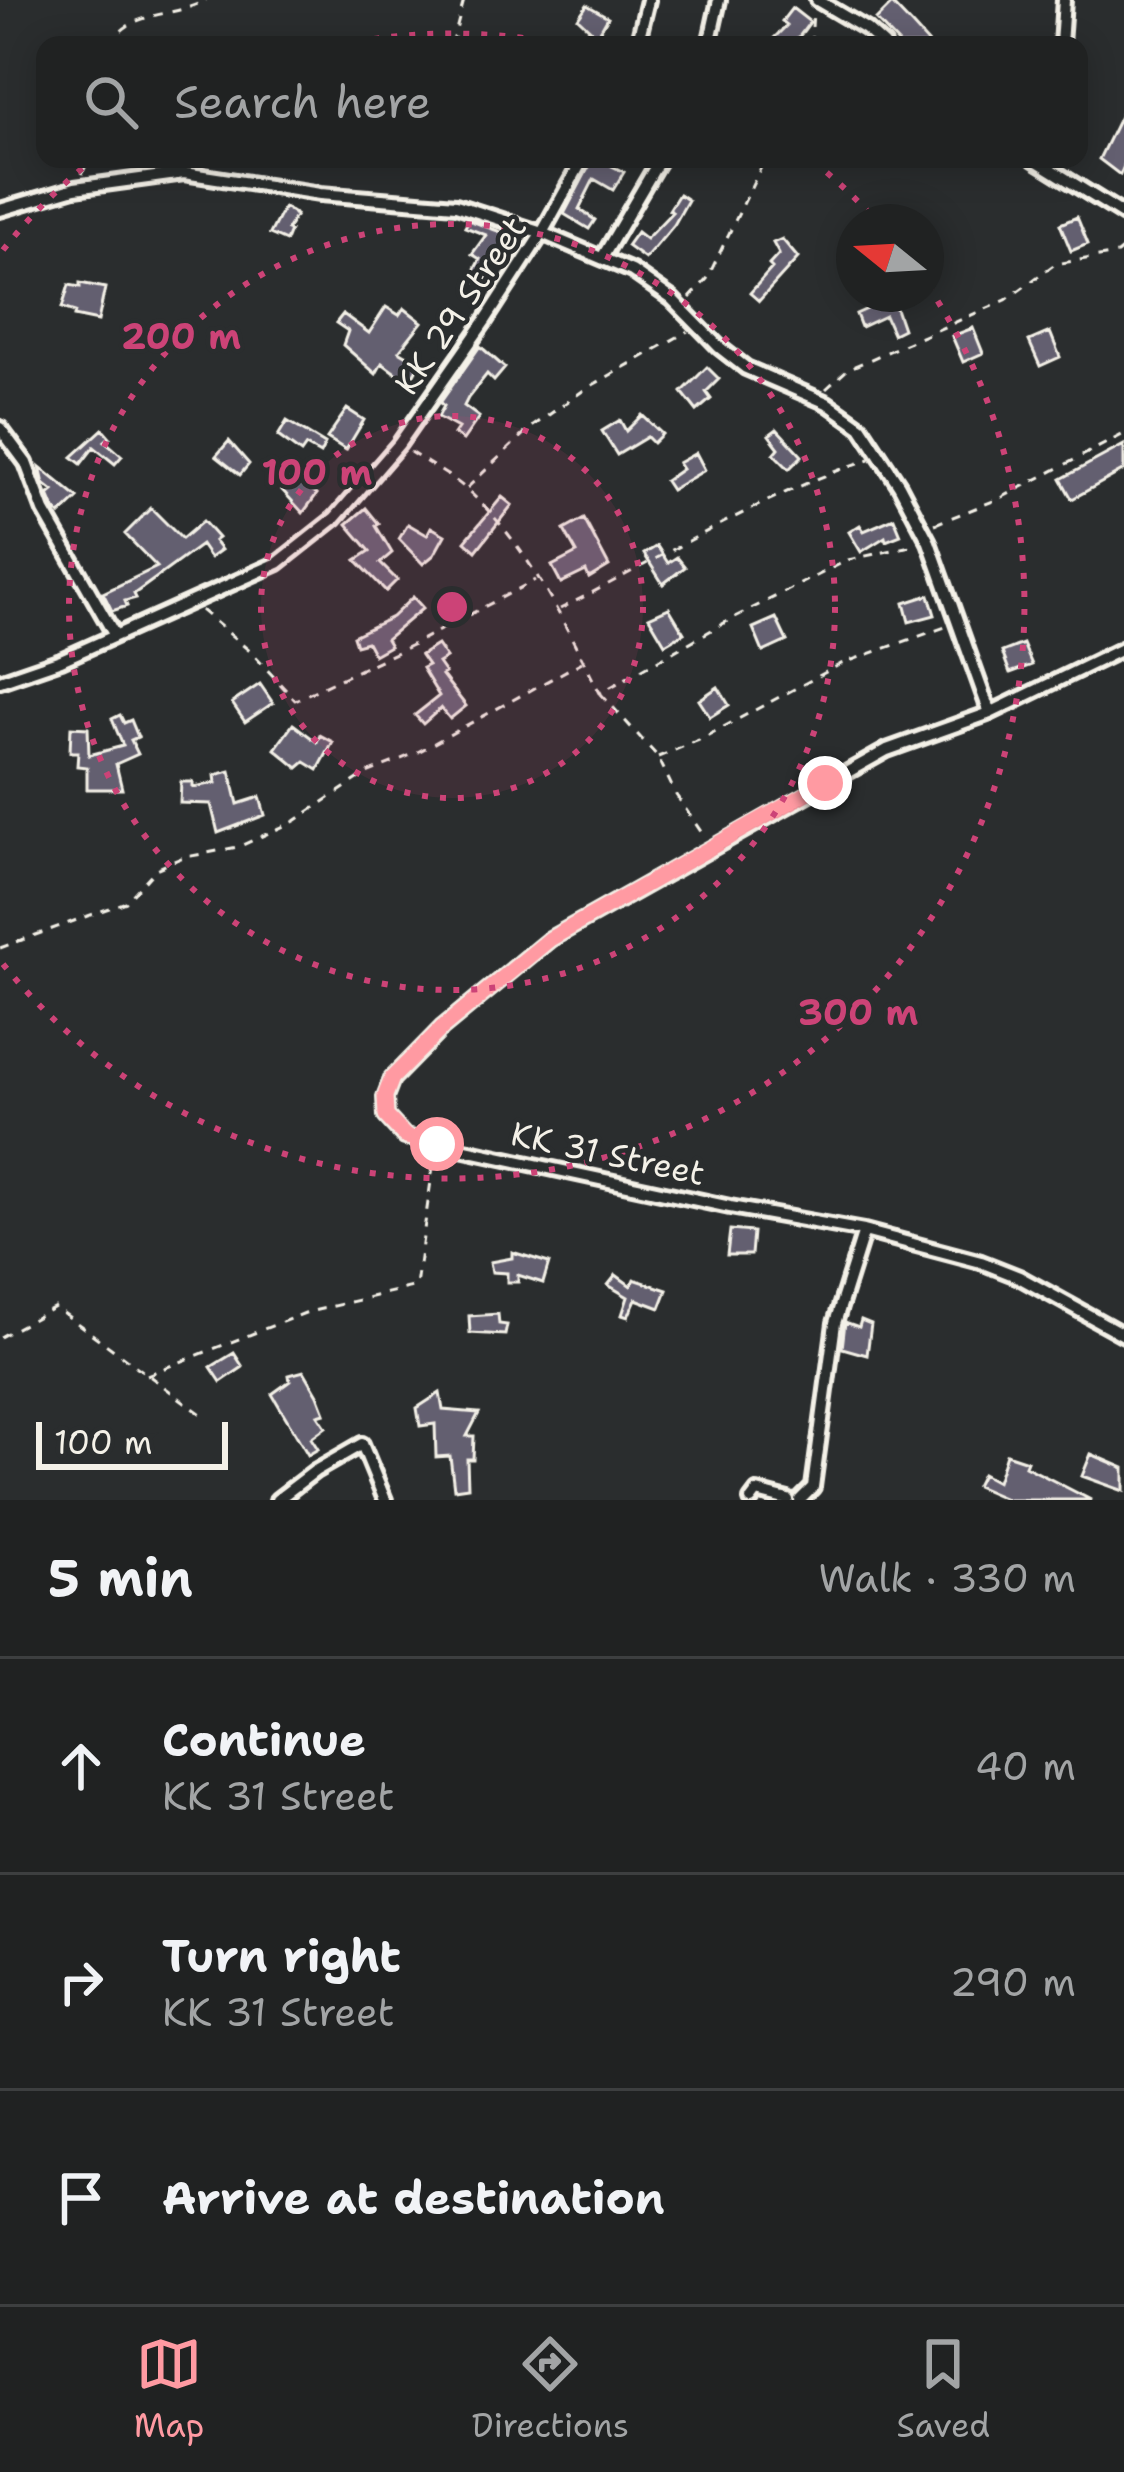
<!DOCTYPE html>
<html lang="en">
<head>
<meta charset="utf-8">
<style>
	:root { --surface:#202222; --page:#282a2a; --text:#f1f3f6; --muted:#a2a4a5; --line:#3d3f40; --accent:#ff9aa2 }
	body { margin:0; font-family:"Shantell Sans",sans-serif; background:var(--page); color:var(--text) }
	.compass { position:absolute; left:836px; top:204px; width:108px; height:108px; border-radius:50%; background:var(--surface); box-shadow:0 6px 30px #0003; rotate:288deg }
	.scale { position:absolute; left:36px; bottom:30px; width:192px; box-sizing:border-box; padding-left:12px; border:6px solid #f4f1e8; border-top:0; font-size:33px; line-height:42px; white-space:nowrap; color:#f4f1e8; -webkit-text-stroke:9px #2a2d2e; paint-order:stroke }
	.stop { position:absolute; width:36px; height:36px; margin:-27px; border:9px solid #ff9aa2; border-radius:50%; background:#fff }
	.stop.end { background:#ff9aa2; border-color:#fff; box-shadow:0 3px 12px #0008 }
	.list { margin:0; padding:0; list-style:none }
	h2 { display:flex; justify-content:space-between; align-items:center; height:156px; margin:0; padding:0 48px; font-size:51px }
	h2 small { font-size:39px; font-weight:400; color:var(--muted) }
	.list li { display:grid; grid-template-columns:78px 1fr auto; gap:36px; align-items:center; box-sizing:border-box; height:216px; padding:0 48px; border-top:3px solid var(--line) }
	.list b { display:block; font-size:45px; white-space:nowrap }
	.list p { margin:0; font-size:39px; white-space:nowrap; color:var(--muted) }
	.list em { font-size:39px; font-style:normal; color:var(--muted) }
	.icon { flex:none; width:66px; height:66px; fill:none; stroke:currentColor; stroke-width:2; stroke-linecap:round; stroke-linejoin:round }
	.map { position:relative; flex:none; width:1124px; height:1500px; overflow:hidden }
	.search { position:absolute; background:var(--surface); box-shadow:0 6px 30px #0003; left:36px; right:36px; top:36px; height:132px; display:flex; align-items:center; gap:30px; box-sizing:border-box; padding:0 42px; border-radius:24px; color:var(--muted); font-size:45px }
	.sheet { height:804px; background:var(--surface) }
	nav { display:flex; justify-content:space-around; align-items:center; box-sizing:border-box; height:168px; border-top:3px solid var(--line); background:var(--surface); font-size:33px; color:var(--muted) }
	nav a { display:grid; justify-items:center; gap:6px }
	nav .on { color:var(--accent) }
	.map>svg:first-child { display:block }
	.building { fill:#645f70; stroke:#f4f1e8; stroke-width:3 }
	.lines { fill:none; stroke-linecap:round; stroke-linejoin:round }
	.street-casing { stroke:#f4f1e8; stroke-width:20 }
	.path { stroke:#f4f1e8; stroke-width:3; stroke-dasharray:9 9; stroke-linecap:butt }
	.street { stroke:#2a2d2e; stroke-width:10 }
	.route { stroke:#ff9aa2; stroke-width:15 }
	.ring { fill:none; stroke:#cc4377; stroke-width:6; stroke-dasharray:6 12 }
	.labels { text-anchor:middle; stroke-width:9; stroke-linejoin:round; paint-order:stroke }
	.street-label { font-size:33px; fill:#f4f1e8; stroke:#2a2d2e }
	.centre { fill:#cc4377; stroke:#2a2d2e; stroke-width:6 }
	.ring-label { font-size:36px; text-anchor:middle; font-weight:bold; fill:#cc4377; stroke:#2a2d2e; stroke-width:9; stroke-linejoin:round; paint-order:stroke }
</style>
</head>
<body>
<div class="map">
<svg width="1124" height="1500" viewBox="0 0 1124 1500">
	<rect width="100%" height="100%" fill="#2a2d2e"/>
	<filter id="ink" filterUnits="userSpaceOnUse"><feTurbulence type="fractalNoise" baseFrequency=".00833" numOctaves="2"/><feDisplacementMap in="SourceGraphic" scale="24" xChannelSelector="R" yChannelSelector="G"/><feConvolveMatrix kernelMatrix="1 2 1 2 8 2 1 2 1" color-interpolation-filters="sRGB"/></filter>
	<g filter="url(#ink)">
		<path class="building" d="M892,4l20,21 18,20h-30l-24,-25z
			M587,5l21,12 -11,19 -19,-18z
			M792,8l18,14 -17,23h-14l-6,-6 14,-14 -5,-4z
			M1124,108v58l-4,9 -21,-16z
			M593,159h22l-3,7 12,6 -11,18 -19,-11 -15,30 16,11 -6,9 -25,-15z
			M679,194l9,6 -14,25 -29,34 -18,-13 10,-14 9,7 26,-27 -3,-2z
			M284,207l12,8 -9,15 3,1 -4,10 -16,-7z
			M1077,217l11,27 -17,7 -11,-27z
			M469,220l42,16 -26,31 5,3 -6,12 -15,-2 11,-21 -8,-5 14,-19 -21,-8z
			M782,239l16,19 -39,43 -9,-8 22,-25 -3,-3 10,-11 -6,-11z
			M80,283l25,5 -7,33 -24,-5 1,-4 -13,-4 7,-23 11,2z
			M860,294h31l12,35 -10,5 -8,-18 -24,11 -5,-13 11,-5z
			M386,307l13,8 5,-7 18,14 -23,29 21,12 -11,20 -27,-20 -6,11 -33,-29 5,-14 -12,-8 7,-9 26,19z
			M973,328l10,25 -20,9 -11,-26z
			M1050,332l10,25 -20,9 -11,-25z
			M480,346l25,22 -11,13 -7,-7 -19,24 -4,8 15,11 -16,23 -9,-6 4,-6 -20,-11 6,-11 -4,-3z
			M707,367l12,12 -13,13 5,7 -14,12 -15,-19z
			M347,409l17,11 -18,30 -19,-12z
			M642,415l20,19 -9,9 -6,-6 -30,18 -15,-24 18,-11 6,11z
			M287,421l38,23 -5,10 -14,-8 -5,7 -23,-17z
			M103,429l7,8 -5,4 17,15 -7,8 -21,-17 -13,17 -9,-7z
			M777,429l25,27 -13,13 -15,-15 5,-6 -10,-13z
			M229,441l20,23 -9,11 -24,-19z
			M1124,445v25l-52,29 -11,-20z
			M696,453l9,17 -34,20 -6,-9 17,-12 -4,-6z
			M40,467l38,31 -18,17 -7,-8 -5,-12 5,-4 -9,-7z
			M294,476l23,18 -14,19 -21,-23z
			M502,497l10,8 -36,46 -11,-10z
			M151,508l31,31 21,-18 15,17 -4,3 7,9 -11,8 -9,-13 -67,49 2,4 -11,3 2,5 -15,5 -9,-18 54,-26 -32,-33z
			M366,508l13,16 -3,2 16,27 -12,10 17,17 -11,11 -30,-31 14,-9 -23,-27z
			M894,518l7,17 -15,6 -1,-4 -24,15 -12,-20 11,-7 4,6z
			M584,519l25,47 -20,12 -3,-7 -25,12 -9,-17 25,-13 -13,-23z
			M408,524l19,11 4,-8 14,8 -11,20 -11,9 -24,-25z
			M657,546l11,17 9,-6 8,10 -22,17 -19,-30z
			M929,595l6,20 -26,7 -5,-19z
			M413,597l10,11 -37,31 4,7 -16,9 -7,-13 -11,3 -3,-9 39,-19z
			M669,608l15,25 -19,11 -16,-27z
			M776,618l11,23 -24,11 -10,-24z
			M1023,644l9,21 -22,8 -8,-21z
			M437,645l9,13 -8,5 7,10 -3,2 24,31 -16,13 -9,-11 -18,16 -8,-9 24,-19 -17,-28 6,-3 -7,-10z
			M260,684l13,19 -28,19 -13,-19z
			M718,687l11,18 -19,12 -11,-17z
			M120,715l4,8 7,-3 7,17 -7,3 7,14 -22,10 6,25h-35v-22l-10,-1 1,-14h-8l1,-25 17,1 1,27 34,-9 -11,-27z
			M293,724l24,18 3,-7 13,7 -15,28 -13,-8 -7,6 -23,-19z
			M230,771l8,33 22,-7 5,18 -47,18 -7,-29 -31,-1 1,-21h12v5l23,-4 -1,-8z
			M730,1230l23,2 -2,23h-24z
			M512,1252l37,11 -6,20 -25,-8v7h-11v-9l-15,-1 -2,-10 22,-4z
			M616,1275l15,11 3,-7 33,11 -7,18 -24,-9 -8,18 -6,-2 6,-18 -20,-12z
			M498,1314l1,10 8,1 -2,10 -35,-2 -1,-17z
			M861,1320l10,4 -4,31 -25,-7 3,-26 14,5z
			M234,1353l9,14 -22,15 -10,-15z
			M304,1371l14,24 7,18 -7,2 8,12 -15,11 7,11 -10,6 -36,-61 18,-13 -1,-6z
			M440,1393l3,17 36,3 -12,23h7l-1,23h-6l1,28 -14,2 -4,-33 -14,1 -1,-33 -15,2 -3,-18z
			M1006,1454l21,7 -2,5 66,34h-83l-32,-14 6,-12 15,8z
			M1091,1454l33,14v23l-42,-15z"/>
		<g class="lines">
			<defs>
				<path id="street" d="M817,0l49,29 18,16
					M637,45l11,-45
					M709,45l10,-45
					M1061,45l3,-45
					M1034,159l90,56
					M0,210l75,-22 109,-15 136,21 136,11 86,28 90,38 40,28 47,48 27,21 81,35 34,24 38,58 30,57 61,171
					M602,258l58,-99
					M0,428l26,35 18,48 70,123
					M1124,648l-134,65 -103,37 -337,189 -108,89 -50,51 -7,18 1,19 19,21 325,70 134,24 117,31 38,15 105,58
					M0,681l61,-21 217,-97 57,-45 64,-74 86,-123 57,-88 41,-74
					M277,1500l38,-29 47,-27 23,56
					M751,1500l6,-8 31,8
					M800,1500l13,-13 22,-164 29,-92"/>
			</defs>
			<use href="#street" class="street-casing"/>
			<path class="path" d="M111,45c17,-36 65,-27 95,-45
				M452,45l12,-45
				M811,45l2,-34
				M82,174l7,-15
				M690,298l17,-19 58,-120
				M826,389l22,-20 158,-69 49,-36 62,-10 7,-6
				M410,452c18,12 40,23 56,37 62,54 97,133 134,204l133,-75 115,-58 67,-15
				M467,488l62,-59 55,-39 104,-59
				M935,524l66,-26 123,-64
				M560,609c102,-51 202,-114 310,-150
				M201,610l50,42 44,48 115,-54 125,-66
				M601,694l57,63 18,38 28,41
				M658,757l41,-17 142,-76 107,-38
				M0,948l126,-46 30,-33 25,-11 57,-11 57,-26 72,-48 49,-20 166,-91
				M0,1337l55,-30 149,109
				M147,1375l158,-62 111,-27 19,-133"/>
			<use href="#street" class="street"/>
		</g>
	</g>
	<g class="lines" filter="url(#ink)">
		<path class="route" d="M437,1144l-31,-7 -20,-21 -1,-20 7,-18 50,-50 108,-89 275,-156"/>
	</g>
	<circle cx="452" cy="607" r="191" fill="#cc4377" fill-opacity=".12"/>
	<g class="ring">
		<circle cx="452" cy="607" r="191"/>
		<circle cx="452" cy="607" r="383"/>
		<path d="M3 250A574 574 0 0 1 91 161M338 45A574 574 0 0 1 566 45M813 161A574 574 0 0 1 875 219M928 286A574 574 0 0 1 3 964"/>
	</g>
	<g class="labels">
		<g class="street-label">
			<text transform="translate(460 305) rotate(-56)" y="12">KK 29 Street</text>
			<text transform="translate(608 1153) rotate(12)" y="12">KK 31 Street</text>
		</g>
	</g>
	<circle cx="452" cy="607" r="18" class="centre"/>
	<g class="ring-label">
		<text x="181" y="349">200 m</text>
		<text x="317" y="485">100 m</text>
		<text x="858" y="1025">300 m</text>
	</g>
</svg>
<svg class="compass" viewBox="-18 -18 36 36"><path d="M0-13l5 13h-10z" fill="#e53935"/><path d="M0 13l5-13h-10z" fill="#a2a4a5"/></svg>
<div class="scale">100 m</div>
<div class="stop" style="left:437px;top:1144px"></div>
<div class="stop end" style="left:825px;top:783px"></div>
<div class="search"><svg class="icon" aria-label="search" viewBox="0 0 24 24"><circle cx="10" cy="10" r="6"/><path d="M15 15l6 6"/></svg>Search here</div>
</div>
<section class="sheet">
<h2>5 min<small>Walk · 330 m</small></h2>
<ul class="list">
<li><svg class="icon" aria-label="ahead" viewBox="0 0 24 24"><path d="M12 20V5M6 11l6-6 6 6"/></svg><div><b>Continue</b><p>KK 31 Street</p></div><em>40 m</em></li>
<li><svg class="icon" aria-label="right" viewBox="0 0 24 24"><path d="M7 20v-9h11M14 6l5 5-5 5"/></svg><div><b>Turn right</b><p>KK 31 Street</p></div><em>290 m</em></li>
<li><svg class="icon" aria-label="arrive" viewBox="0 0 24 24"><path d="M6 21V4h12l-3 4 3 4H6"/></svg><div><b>Arrive at destination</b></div></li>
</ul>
</section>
<nav>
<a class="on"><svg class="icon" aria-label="map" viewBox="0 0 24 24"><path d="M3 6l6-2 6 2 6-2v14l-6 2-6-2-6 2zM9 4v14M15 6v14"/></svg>Map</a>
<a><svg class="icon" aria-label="directions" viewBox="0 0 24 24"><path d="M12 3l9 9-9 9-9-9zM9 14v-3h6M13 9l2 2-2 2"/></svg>Directions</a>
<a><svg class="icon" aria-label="saved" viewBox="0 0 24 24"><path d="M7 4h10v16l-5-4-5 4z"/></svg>Saved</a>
</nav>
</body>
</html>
